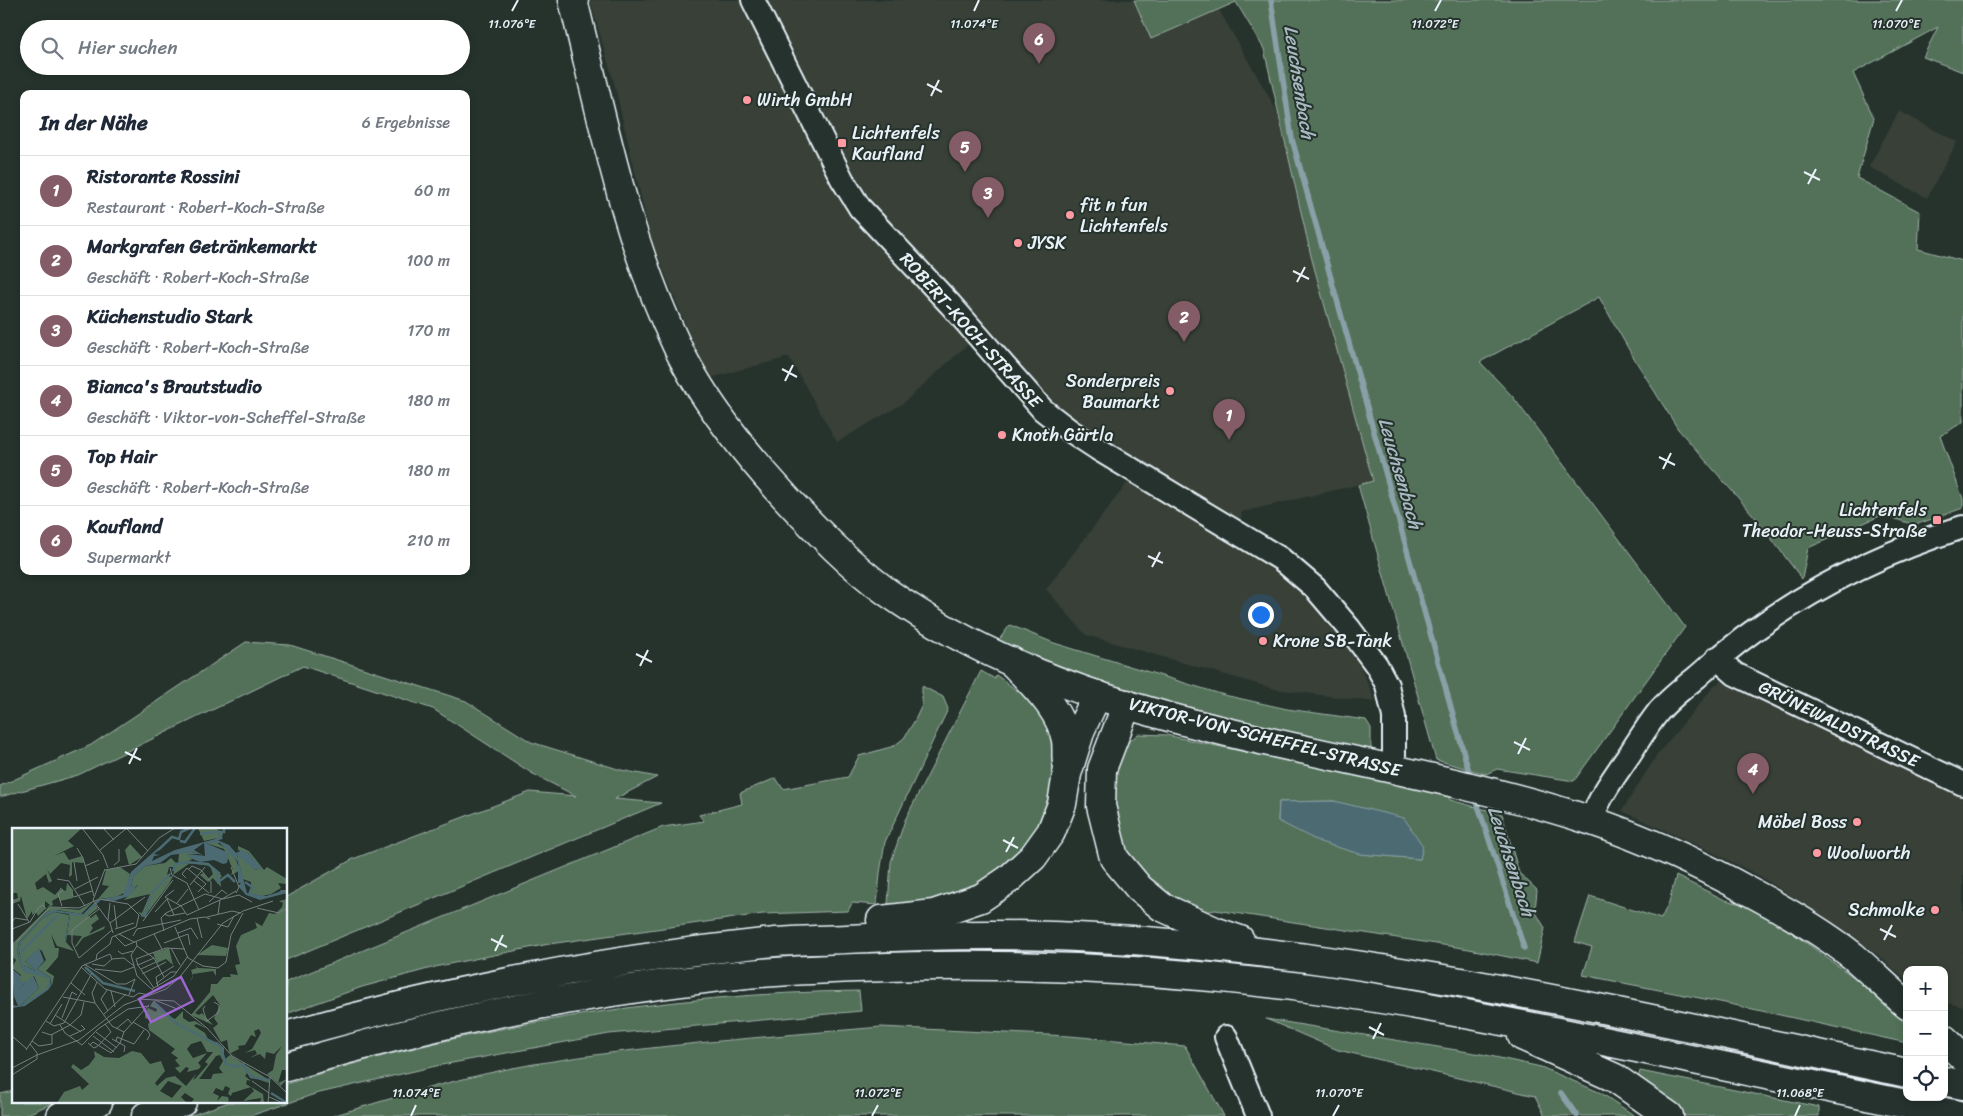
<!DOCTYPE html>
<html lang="de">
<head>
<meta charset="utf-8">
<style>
	:root { --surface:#fff; --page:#f2f2f3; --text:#1f2937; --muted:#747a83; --line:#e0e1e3; --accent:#845c67 }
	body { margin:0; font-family:Sriracha,sans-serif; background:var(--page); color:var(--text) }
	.controls { position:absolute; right:15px; bottom:15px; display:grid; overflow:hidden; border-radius:10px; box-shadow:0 2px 8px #0003 }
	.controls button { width:45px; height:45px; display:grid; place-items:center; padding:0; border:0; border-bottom:1px solid var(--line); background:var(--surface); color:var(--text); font:25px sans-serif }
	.you { position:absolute; left:1260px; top:614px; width:18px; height:18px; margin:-12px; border:4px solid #fff; border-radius:50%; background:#1a73e8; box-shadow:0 0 0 8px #1a73e833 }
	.badge { display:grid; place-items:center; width:32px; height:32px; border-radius:50%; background:var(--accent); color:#fff; font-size:16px; font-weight:700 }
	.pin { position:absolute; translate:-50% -41px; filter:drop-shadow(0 1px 2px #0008) }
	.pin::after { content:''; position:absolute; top:26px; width:18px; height:15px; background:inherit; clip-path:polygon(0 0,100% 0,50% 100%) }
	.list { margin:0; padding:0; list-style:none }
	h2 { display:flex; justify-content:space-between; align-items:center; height:65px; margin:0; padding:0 20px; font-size:21px }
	h2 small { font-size:16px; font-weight:400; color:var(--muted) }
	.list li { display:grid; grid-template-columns:32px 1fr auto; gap:15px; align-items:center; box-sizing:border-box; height:70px; padding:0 20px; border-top:1px solid var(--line) }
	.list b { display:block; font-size:19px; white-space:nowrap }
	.list p { margin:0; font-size:16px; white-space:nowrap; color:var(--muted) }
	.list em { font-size:16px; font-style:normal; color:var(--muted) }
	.icon { flex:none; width:28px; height:28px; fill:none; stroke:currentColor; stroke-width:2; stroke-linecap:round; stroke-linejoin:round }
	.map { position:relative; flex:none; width:1963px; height:1116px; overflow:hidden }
	.search { position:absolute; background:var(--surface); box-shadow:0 2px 8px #0003; left:20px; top:20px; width:450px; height:55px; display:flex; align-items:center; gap:12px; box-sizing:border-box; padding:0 18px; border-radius:28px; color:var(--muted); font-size:19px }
	.panel { position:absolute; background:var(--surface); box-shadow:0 2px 8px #0003; left:20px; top:90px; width:450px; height:485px; border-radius:10px }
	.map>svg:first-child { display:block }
	.built { fill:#394137 }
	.green { fill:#537159; stroke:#9eb1a8; fill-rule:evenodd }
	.water { fill:#4b6a72; stroke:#8aa0a8 }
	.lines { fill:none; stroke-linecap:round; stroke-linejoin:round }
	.stream { stroke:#8aa0a8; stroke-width:5.5 }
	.street-casing { stroke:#e8f1f8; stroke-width:26 }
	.secondary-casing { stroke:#e8f1f8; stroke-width:31 }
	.highway-casing { stroke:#e8f1f8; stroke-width:31 }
	.street { stroke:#26332d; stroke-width:22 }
	.secondary { stroke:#26332d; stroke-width:28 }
	.highway { stroke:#26332d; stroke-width:28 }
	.ticks { fill:none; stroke:#e8f1f8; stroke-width:2 }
	.poi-dot { fill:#ff9aa2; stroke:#26332d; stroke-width:2 }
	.labels { text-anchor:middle; stroke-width:4; stroke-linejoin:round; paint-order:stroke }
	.poi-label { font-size:18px; fill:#e8f1f8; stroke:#26332d; text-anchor:start }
	.street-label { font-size:18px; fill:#e8f1f8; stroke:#26332d }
	.water-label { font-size:19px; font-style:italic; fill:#a9bbc2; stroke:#26332d }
	.inset-river { fill:none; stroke:#4b6a72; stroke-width:2.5 }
	.inset-road { fill:none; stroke:#747f7e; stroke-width:1 }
	.view { fill:#9c67d0; fill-opacity:0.15; stroke:#9c67d0; stroke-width:2.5 }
	.inset-edge { fill:none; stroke:#e8f1f8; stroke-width:2.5 }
	.ticks-label { font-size:12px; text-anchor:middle; fill:#e8f1f8; stroke:#26332d; stroke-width:4; stroke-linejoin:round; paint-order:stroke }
</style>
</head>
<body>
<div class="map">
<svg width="1963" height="1116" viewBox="0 0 1963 1116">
	<rect width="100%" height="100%" fill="#26332d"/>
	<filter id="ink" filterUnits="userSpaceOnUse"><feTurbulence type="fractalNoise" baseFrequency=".02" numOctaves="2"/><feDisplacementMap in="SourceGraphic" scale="10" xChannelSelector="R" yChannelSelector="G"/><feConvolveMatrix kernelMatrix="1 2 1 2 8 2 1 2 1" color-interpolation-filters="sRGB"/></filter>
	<g filter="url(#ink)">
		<path class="built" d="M590,0h544l18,39 67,-29 58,101 34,145 62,225 -131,31 -6,33 47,30 43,42 32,45 18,40 -101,-13 -189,-54 -40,-46 96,-125 -79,-52 -32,-32 -45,-52 -84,76 -65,38 -48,-85 -79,21 -8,-12 -51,-127 -37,-156z
			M1899,111l58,31 -30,56 -58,-31z
			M1723,680l240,118v209l-19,-5v-32h-37v11l-25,-23 -62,-44 -64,-40 -50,-25 -84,-38 35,-56 58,-70z"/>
		<path class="green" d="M1134,0h829v72l-40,-15 15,-30 -85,46 21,45 -17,60 63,34 -2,37 45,12v161l-23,14 23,63v9l-48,17 -33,-10 -74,33 -6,31 -48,-63 -76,-87 -46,-74 -33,-58 -119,65 33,35 172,230 -111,154 -77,-12 -11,5 -50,-14 -78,-275 15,-4 -62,-225 -47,-207 -28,-47 -85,37z
			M1010,625l44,18 170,52 63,14 79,11 5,8v26l-29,-9 -179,-44 -72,-23 -93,-37z
			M246,642l44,3 176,56 65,41 90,28 36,7 -42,22 46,4 -375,157v-63l67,-38 177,-67 46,4 -43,-22 -100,-65 -130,-43 -225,109 -78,22v-11l91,-41z
			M981,671l14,8 1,-4 35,26 12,17 10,18 2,25 -1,26 -7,30 -34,46 -48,31 -41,9 -36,1 3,-42 14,-42z
			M922,686l21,11 5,12 -63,133 -5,31 -3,32 -25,-2 -4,8 -85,3 -214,30 -110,22 -77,21 -76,27v-32l377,-155 41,-6 -5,-6 43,-11 -2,-11 36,-15 7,11 65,-12 11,-21 35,-10 10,-8 11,-18 7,-15z
			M1138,734l28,1 283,61 1,4 52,14 17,59 18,17 -2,21 10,17 -8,35 -68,-14 -254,-39 -17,4 -36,-16 -31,-29 -17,-36 2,-80zM1334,801l88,45 -2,13 -58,-5 -84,-33 1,-19z
			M1676,876l49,24 21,5 41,24 72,52 48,44v18l-177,-39 -147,-29 9,-28 -17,-5 15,-46 71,23 8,-17z
			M859,991l2,20 -252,23 -173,32 -121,28 -65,22h-61l40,-14h57v-18c183,-58 382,-91 573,-93z
			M1266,1019l215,35 60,13 60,26 34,23h-90l-10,-20 -197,-46z
			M881,1027l188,9 116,10 39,70h-892c67,-20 133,-40 202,-52 115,-19 231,-27 347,-37z
			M1640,1071l179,36v9h-134l-47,-38z
			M14,1091v11h41l-32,14h-23v-22z"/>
		<path class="water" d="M1334,801l70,17 19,28 -3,13 -60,-5 -40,-12 -42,-21 1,-19z"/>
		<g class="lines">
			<path class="stream" d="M1271,0l21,139 179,640
				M1475,796l49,152
				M1561,1093l16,23"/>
			<defs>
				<path id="street" d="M753,0l89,179 18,29 90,96 93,106 26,20 29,19 183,110 34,29 34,40 28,38 10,19 7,32v52
					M1717,658l18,16 228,110
					M1591,820c8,-22 22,-42 36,-62 10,-15 20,-32 32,-47 11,-13 26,-24 39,-35 76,-69 167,-118 265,-149
					M1226,1037l32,79"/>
				<path id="secondary" d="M573,0c29,117 52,237 104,346 25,53 71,111 111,154 30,32 63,66 99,92 206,146 469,152 702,228 57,19 111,44 165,74 34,18 68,38 99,62 18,16 36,33 54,49
					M1944,1039l19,18"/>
				<path id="highway" d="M1011,661c21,23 49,47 55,79 1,7 0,16 1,23
					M1127,704l-25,65 -1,37 13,52 25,30 23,19 55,25 23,8
					M881,920l53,-6 47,-16 28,-19 24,-22 18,-25 11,-28 5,-30 14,-45 16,-34
					M286,1036c157,-45 316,-76 478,-93 27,-3 55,-3 82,-4 77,-4 154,-6 231,-2 279,12 557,79 830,136
					M1522,1036l93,42 54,38
					M286,1067c137,-41 276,-71 418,-88 50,-7 102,-9 153,-11 148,-6 296,0 443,19 102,13 203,34 303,54 120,24 240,49 360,75
					M1944,1081l19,4
					M61,1116l37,-14
					M146,1116l36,-14"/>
			</defs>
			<use href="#street" class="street-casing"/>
			<use href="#secondary" class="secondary-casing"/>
			<use href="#highway" class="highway-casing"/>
			<use href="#street" class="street"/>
			<use href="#secondary" class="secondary"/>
			<use href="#highway" class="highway"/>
		</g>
	</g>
	<path class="ticks" d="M512,11l6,-11M974,11l5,-11M1435,11l6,-11M1896,11l6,-11M927,84l15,8M931,96l8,-16M1804,172l16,8M1808,184l8,-15M1293,271l16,8M1297,282l8,-15M782,369l15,8M785,381l8,-16M1659,457l16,8M1663,469l8,-16M1148,556l15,7M1152,567l8,-15M636,654l16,8M640,666l8,-16M1514,742l16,8M125,752l16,8M1518,754l8,-16M129,764l8,-16M1003,840l15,8M1006,852l8,-15M1880,929l16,8M491,939l16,8M1884,940l8,-15M495,951l8,-16M1369,1027l15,8M1373,1039l8,-16M411,1116l5,-11M872,1116l6,-11M1333,1116l6,-11M1795,1116l5,-11"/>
	<g class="poi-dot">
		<circle cx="747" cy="100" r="5"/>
		<rect x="837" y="138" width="10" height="10" rx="2.5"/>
		<circle cx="1070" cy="215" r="5"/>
		<circle cx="1018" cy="243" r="5"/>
		<circle cx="1170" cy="391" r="5"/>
		<circle cx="1002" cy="435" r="5"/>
		<rect x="1932" y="515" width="10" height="10" rx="2.5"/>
		<circle cx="1263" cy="641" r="5"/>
		<circle cx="1857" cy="822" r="5"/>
		<circle cx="1817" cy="853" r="5"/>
		<circle cx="1935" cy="910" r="5"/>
	</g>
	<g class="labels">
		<g class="poi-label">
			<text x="757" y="106">Wirth GmbH</text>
			<text x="852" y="139">Lichtenfels<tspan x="852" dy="21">Kaufland</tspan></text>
			<text x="1080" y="211">fit n fun<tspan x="1080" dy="21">Lichtenfels</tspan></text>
			<text x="1028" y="249">JYSK</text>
			<text x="1160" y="387" text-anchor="end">Sonderpreis<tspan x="1160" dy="21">Baumarkt</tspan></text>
			<text x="1012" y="441">Knoth Gärtla</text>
			<text x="1927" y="516" text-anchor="end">Lichtenfels<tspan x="1927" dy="21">Theodor-Heuss-Straße</tspan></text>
			<text x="1273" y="647">Krone SB-Tank</text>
			<text x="1847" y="828" text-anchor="end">Möbel Boss</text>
			<text x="1827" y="859">Woolworth</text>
			<text x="1925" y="916" text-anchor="end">Schmolke</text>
		</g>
		<g class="street-label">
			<text transform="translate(971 330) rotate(48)" y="6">ROBERT-KOCH-STRASSE</text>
			<text transform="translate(1839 724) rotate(26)" y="6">GRÜNEWALDSTRASSE</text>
			<text transform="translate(1265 737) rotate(14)" y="6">VIKTOR-VON-SCHEFFEL-STRASSE</text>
		</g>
		<g class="water-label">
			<text transform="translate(1300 82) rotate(81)" y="7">Leuchsenbach</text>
			<text transform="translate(1401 473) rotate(74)" y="7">Leuchsenbach</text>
			<text transform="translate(1512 861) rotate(72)" y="7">Leuchsenbach</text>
		</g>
	</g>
	<g transform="translate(12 828)">
		<rect width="275" height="275" fill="#26332d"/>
		<path d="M0,0h70l-14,13 6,5 -20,10 10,-4 5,8 13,-4 2,7 -12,-1v13l-3,2 1,-12 -9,-2 -11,11 -3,-5 5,12 -3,2 -3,-9 -11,9 2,7 6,-3 12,8 5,-6 6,2 1,-8 6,7v8l-13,3 -1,-4 -7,4 1,4 -7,3 4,-3 -5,-4v8l-7,7 -2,-4 -4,3v-4l-5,8 -6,-23 -1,5 -8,3v-4l6,-2 -1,-5h-5zM186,0h17l8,5 -1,4 -18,4zM202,13l15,9 8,12 2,9 -8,4 2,-5 -9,-21 -18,-6zM118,16l12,13 -13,8 -4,-15zM226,18l11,5 15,19 3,-3 20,12 -1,5 -8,-1 3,5 -10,6 -9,2 -11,-2v-12l-8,-3 -6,-24 6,1 12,14 6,-2 -13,-15 -10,-3zM180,24l8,2h-12l4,6 -13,3 30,1 13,12 -2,2 1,9 -8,-9 -5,4 -8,-7 3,-2 5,6 5,-5 -3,-8 -20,-3 -17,12 2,-8h-6l-2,8 4,-2 -2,4 4,-1 -4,8 -24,32h-3l-4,-4 4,1 8,-19 -26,6 14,-15 -7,2 2,-10 12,-11 20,-3 6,-5 7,7 1,-12zM108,39l10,7 -4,18 -10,5 -18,2 11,-13 -7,-1 4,-15zM275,71v171h-5l-4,13 9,-4 -6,7 -14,-12 6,-4 3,-15 6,-9 -8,8 -8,-2 -1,7 -5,-5 -11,4 8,-4 -2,-4 -10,3 7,-4 9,-16 -2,-4 -5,2 2,6 -5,-2 -6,10 -7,1 1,3 -8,4 9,7 -11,-8 -2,-12 -6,2 -8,-14 5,-4 -4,-6 6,-13 -7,-10 -18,18 4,2 3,-2 11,12 -22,-10 19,-23 1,-8h6l6,-7h8l-1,-3 8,1 -3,-10 5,-1 -4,-18 5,-11 16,-7 -2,-6 7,4 7,-13 6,1 7,-7 1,-4 -4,-2zM81,74l-12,12 -23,-4 -11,2 -28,30 -2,10 5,16 24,8h-4l7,2 1,4 -3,7 -27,17 19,-18 -5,-12 -8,8 -8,-3 3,-6 -9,-7 4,-8 -4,-4v-12l37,-37 30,3zM83,76l3,4 -10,8 3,2 5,-4 3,5 -8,6 2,3 -4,6 16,-8 -1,3 -21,9 -6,8 -3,2 8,-12 -15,-1 3,-20h14zM42,84l15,3 -4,26 9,10 -17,-5 -6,-12 4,14h4l-1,9 -12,14 8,5 -2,10 -2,-9 -13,-8 9,-9 -4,-9 -3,-2 -14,12 11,10 -14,-7 -3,-13 2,-9 21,-23zM200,117l16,3 -2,8 -29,-1zM157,120l4,17 -7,-6 -9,4 -4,-10zM183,136l3,4 18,1v7l-3,-5 -20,3v3l-5,7 5,-8 -2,-6 6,-2zM142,172l11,14 10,5 8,-8v7l6,4 6,-1 11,7 -10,-4 -2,2 11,7 4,8 8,1 7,6v12l6,-5 39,25v3l-9,-3 -13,-7 -2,3 6,5 -4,-1 -1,4 17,10 1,9h-4l1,-5 -18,3 11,-10 -3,-4 -19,6 -1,3 -3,-2 2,-6 -5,-2 -2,5 -7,-3 -3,5 6,3 -2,5 5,-5 6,1 1,4 -5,2h-33l3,-4 -9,-6 -4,4 6,6h-130l7,-11 16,-6 2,4 7,-6 -18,-17 2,-3 8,6 8,-5 6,-8 -1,-6 10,6 15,1 13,-7 9,2 9,11 11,-3 4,10 -10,12 2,3 9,-8 9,-2 11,10 10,-12 -3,6 3,-2 12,-14 -3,-2 8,-10h-6l-6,-11 -10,3 -4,5 6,9 14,-5 -9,10 3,3 -2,3 -12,3 2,-4 -3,-1 -6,6 -5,-5 5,-2 -5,-6 3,-2 -7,-5 4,-4 -26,-19 -1,-6 4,-4 -7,-2v-6l3,-4 8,4 1,-3 -7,-3zM208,227l3,6 -4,7 4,5 -10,1 -2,5h-12l17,-23zM156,253l14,5 -10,12 -12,-7z" fill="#537159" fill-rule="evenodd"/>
		<path d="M203,11l14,6 7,8 6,-3 6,3 14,15 -7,2 -18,-15 10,38 19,3 13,-4 8,-8 -6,6h6v3l-27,7 -14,-5 -8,-9 3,-3h-3v-21l-18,-19h-14l23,10 -2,10 -4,1 -9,-4 -14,2 -10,-4 -2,-4 17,2 -1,-13 -10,7 10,6 -11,-4 -22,3 -11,8 -15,3 -12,11 -2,10 7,-3 -9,12 -15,5 -13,-1 -15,14 -5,2 -11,-1 -4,27 6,7 -7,-8 4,-27 -15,-2 -12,7 -21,23 -2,11 5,12 12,6 -11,-10 14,-13 5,13 -7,8 13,8 1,9 -3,4 -23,16 -13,2v-3l6,1 -4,-10 -2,-27 10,8 -4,4 8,1 -6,6 13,-12 6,12 -19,18 28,-19 1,-9 -26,-6 -6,-20 2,-10 28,-30 8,-2 28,4 14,-14 26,-5 8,-23 26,-23 7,-3 -10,8 6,1 -6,1 -2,5 23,-11z" fill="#4b6a72"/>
		<path class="inset-river" d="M188,6l16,-2M203,12l6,-2 -3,-6h6v-4M168,13l5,1 10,-14M146,22l14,-13 7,2 2,-7 9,-4M161,43l3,-7 10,-2 22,2 11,9 -3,3 2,6 10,-7 7,7M233,54l7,5 -3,8M139,66l19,-20M129,87l4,1 6,-20M9,124l37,-37M73,139l18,16 32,8M143,175l22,21 43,22 6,18 11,3 6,-3 8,13 18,3M259,265l16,10"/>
		<path class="inset-road" d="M70,0l21,27 5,13M91,0l11,12M115,1l21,22M65,20l6,10 11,38M88,22l27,-22M62,34l3,19M102,37l5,-4v-12M73,38l14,-6M219,39l8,20 -3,6M158,40l2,7 15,8 12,27M93,41l-12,31 17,23 3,10M177,41l3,-3 9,4 10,12v11M93,42l31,-6 23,-26 16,-10M174,50l-4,-4 5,-6 19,16 -8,8M45,51l12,2 16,25M181,52l16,13M178,57l15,-18M48,60l3,2 -5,4 4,12M63,61l23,-12M162,62l-9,7 16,9 6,9 33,-15M60,66l2,3 18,-6M155,71l7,16M197,74l13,-12 5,4M165,75l11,-14M6,76l11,18M102,77l3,23M245,80l22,5 8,-5M87,81l-27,21v13l7,15 33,-28M143,84l13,-14M152,86l5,2 16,-3M206,86l2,-14 16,-9M195,89l25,-6 9,2M185,90l5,20M96,92l2,-17M131,93l30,-41M0,94l3,-4 12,2M98,95l35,-26M205,96l11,3 6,-11M163,99l13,31 15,8 15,2 8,-6 5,-27 12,-22M0,101l18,-7 9,-15 4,-2 3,4M103,101l19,-6M152,103l-3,-13 5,-5 39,-19 18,5 16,-4 13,7M166,105l13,-5 7,11M107,106l15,8M142,106l8,15M103,108l10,10 65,-27 15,-2 5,2M121,108l4,-7 44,-9M168,109l8,-3 2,11M124,113l1,5 -6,9 6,21 18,16M4,114l34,-35 29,1 20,-9 29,5 11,11 -3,12 -24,10 -2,7 -13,10 -1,6M152,115l16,-6M125,118l17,12 10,19M159,120l9,17M106,123l4,3 11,-3M100,131l12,-1 10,8M72,136l33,20h9l9,-5M80,136l12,2 8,-7M125,136l17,24M126,137l-2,-6 16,-6 14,-5 19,1M126,137l16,-7M69,139l24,22 28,8M83,141l26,3 13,-5M129,141l15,-7M130,146l24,-12M85,154l-5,11 3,10 17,23 12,6M59,155l14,12M144,156l15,-12h6M146,159l-2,-10 18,-11M140,161l22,-13 14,-20M95,162l-6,9 7,12M99,163l4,16M117,167l6,-16M51,169l32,6M121,169l6,-4 10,2M126,171l36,2 33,27 25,28 38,21 17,16M143,172l22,9 4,-2M193,178l-2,3 4,13M43,187l26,17M91,187l23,-21M50,190l10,-26 5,3M34,193l8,5 10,-3 28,-50M195,193l12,-9v-7l-5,-3M121,194l15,9 2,4 -3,5M38,196l12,-20M48,197l5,8 17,12 16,-16 30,-20 21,-3M104,201l12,-10 4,5M30,204l9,3 19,-10 11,-10 3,-13M84,204l21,16M112,204l25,-27M0,208l15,13M58,208l15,-7 -4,-4M81,208l21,16M100,211l13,7 -1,6M20,213l7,5 13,-2v-10M104,213l1,-4 17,7 10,-14M76,215l6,5 4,-2 13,-14 -6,-8M18,216l52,-78 28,-12 2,5M78,217l3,-3 18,11 9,-10 4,-11M0,240l25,-13 42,-15 45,-35 42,-16 13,-11 44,-55 20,-12 30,-10M0,247l25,-16v-6l-7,-9 -4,6M240,253l17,12M257,269l14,6M256,275l2,-26"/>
		<path class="view" d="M169,149l12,24 -42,21 -12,-23z"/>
		<rect width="275" height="275" class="inset-edge"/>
	</g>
	<g class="ticks-label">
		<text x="512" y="28">11.076°E</text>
		<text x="974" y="28">11.074°E</text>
		<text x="1435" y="28">11.072°E</text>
		<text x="1896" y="28">11.070°E</text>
		<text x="416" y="1097">11.074°E</text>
		<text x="878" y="1097">11.072°E</text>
		<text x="1339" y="1097">11.070°E</text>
		<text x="1800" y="1097">11.068°E</text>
	</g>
</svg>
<div class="controls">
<button>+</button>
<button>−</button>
<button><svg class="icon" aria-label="locate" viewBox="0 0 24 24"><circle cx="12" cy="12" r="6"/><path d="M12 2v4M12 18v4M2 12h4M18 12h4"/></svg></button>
</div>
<div class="you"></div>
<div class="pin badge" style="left:1229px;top:440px">1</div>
<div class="pin badge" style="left:1184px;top:342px">2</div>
<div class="pin badge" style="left:988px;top:218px">3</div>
<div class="pin badge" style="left:1753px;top:794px">4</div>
<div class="pin badge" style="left:965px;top:172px">5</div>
<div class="pin badge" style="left:1039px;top:64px">6</div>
<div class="search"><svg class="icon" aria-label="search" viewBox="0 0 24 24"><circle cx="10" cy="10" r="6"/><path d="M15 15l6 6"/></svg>Hier suchen</div>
<section class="panel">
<h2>In der Nähe<small>6 Ergebnisse</small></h2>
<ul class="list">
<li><span class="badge">1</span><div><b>Ristorante Rossini</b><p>Restaurant · Robert-Koch-Straße</p></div><em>60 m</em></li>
<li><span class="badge">2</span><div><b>Markgrafen Getränkemarkt</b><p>Geschäft · Robert-Koch-Straße</p></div><em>100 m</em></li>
<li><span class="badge">3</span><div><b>Küchenstudio Stark</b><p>Geschäft · Robert-Koch-Straße</p></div><em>170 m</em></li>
<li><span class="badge">4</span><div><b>Bianca's Brautstudio</b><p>Geschäft · Viktor-von-Scheffel-Straße</p></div><em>180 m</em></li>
<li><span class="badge">5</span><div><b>Top Hair</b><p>Geschäft · Robert-Koch-Straße</p></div><em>180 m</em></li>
<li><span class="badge">6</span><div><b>Kaufland</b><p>Supermarkt</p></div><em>210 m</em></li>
</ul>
</section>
</div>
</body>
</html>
